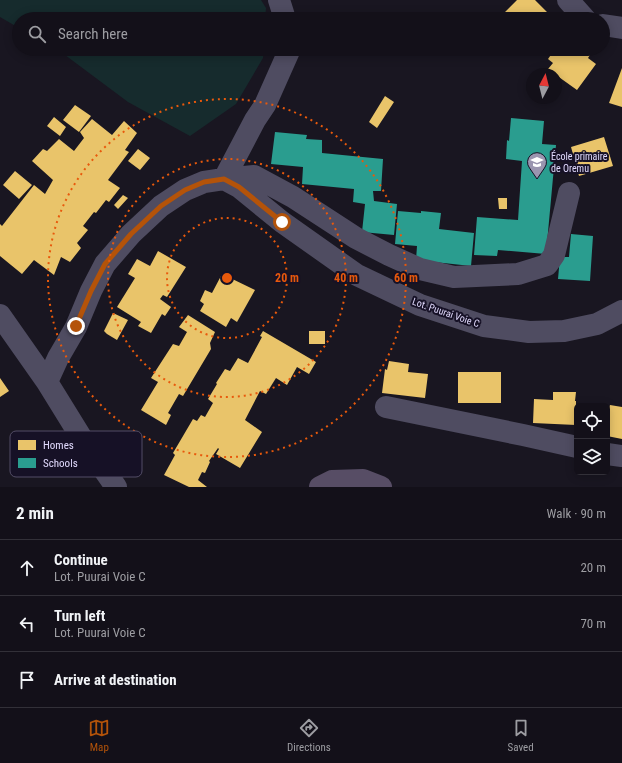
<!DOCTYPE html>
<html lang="en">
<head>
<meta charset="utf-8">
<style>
	:root { --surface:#131019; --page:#201e26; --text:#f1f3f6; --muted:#9d9da2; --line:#323038; --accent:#b45309 }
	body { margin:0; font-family:"Roboto Condensed",sans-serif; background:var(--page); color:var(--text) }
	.controls { position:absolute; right:12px; bottom:12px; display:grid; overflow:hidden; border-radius:6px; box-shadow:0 2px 10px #0003 }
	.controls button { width:36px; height:36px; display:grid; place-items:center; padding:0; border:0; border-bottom:1px solid var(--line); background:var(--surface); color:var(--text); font:20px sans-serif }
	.compass { position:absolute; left:526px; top:68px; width:36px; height:36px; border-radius:50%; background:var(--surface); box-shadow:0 2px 10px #0003; rotate:7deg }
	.stop { position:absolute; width:12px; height:12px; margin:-9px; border:3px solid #b45309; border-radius:50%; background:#fff }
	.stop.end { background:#b45309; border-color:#fff; box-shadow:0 1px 4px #0008 }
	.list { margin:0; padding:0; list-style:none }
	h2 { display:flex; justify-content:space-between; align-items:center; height:52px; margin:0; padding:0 16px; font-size:17px }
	h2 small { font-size:13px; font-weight:400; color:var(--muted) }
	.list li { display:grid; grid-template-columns:26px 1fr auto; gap:12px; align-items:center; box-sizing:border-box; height:56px; padding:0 16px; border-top:1px solid var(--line) }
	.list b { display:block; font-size:15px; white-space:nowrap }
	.list p { margin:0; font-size:13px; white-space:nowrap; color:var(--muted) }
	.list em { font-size:13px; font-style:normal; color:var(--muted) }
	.icon { flex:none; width:22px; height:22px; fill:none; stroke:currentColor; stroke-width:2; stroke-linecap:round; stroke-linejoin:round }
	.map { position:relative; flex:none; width:622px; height:487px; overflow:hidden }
	.search { position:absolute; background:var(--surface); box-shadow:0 2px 10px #0003; left:12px; right:12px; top:12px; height:44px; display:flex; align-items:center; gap:10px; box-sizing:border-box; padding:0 14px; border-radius:22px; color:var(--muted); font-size:15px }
	.sheet { height:220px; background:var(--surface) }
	nav { display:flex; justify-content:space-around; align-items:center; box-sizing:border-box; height:56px; border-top:1px solid var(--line); background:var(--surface); font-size:11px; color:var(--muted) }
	nav a { display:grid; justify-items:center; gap:2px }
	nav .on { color:var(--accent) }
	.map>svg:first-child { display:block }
	.green { fill:#162b2d }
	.homes { fill:#e9c46a }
	.schools { fill:#2a9d8f }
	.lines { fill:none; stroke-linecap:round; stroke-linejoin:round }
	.minor { stroke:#4f4c61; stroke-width:22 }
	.major { stroke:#574d65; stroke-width:22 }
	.route { stroke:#b45309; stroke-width:5 }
	.ring { fill:none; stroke:#e8590c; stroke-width:2; stroke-dasharray:2 4 }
	.labels { text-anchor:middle; stroke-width:4; stroke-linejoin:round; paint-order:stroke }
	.poi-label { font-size:10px; fill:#e0d9fc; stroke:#161126; text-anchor:start }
	.street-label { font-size:10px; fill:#e0d9fc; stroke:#161126 }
	.key { fill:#161126; stroke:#534d66; stroke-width:1 }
	.key-label { font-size:11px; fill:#e0d9fc }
	.centre { fill:#e8590c; stroke:#161126; stroke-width:2 }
	.ring-label { font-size:12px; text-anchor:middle; font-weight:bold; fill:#e8590c; stroke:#161126; stroke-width:4; stroke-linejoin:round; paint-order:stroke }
</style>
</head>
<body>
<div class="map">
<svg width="622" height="487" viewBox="0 0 622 487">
	<rect width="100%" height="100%" fill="#191621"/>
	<path class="green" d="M0,0h261l5,8 -1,11h-246v9l-19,-11z
		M57,49h207l-1,9 -27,46 -46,32 -62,-34z"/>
	<path class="homes" d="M517,0h18l13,13 -7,6h-29l-7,-7z
		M555,49h33l4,3 -4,6 8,6 -19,26 -21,-15v-1h-2l-6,-5 5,-6 -5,-4z
		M622,68v39l-13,-4z
		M385,96l9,6 -17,26 -8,-6z
		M75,105l16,11 -12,16 -16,-12z
		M54,117l12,10 -6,9 -13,-10z
		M92,119l20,16 12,-14 13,12 -12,17 4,2 -21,28 12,8 -11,14 -3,-2 -10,13 -2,-1 -11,14 5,4 -11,13 4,5 -11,14 -9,-5 -7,18 -20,-15 -12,14 -22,-18v-32l2,2 32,-41 11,9 8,-14 -21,-19 11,-12 4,2 12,-12 15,12 10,-13 -4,-6z
		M604,137l9,29 -34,10 -8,-29z
		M138,149l12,9 -10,12 -12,-9z
		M15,171l17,14 -13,14 -16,-14z
		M123,195l5,3 -10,11 -4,-4z
		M498,198h9v11h-8z
		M158,251l28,16 -19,30 -4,-2 -3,4 11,8 -6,9 -3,-2 -11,19 -13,-7 3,-4 -24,-15 18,-29 -7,-4 9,-15 13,7z
		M222,274l33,16 -18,32 -6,-4 -5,9 -26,-16 4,-7 -4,-3 5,-11 7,3z
		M113,313l15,7 -11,20 -10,-6 -3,-3z
		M188,315l27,17 -5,11 1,6 -28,47 -4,-2 -11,19 3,2 -5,10 -25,-15 17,-28 -7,-4 22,-34 6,2 8,-14 -8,-5z
		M263,331l53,31 -7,12 -12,-7 -10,18 -11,-7 -10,16 -6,-3 -15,29 17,12 -22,36 -24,-14 3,-5 -1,-1 -9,13 1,1 -5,11 -3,-1 -4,8 9,7h-18l-25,-12 11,-20 -2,-2 20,-34 4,2 4,-6 4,2 8,-14 -5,-4 9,-15 -1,-1 9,-14 5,2 8,-13 10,5 14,-26 -2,-1z
		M309,331h16v13h-16z
		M389,361l20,3 -1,8 20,2 -3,24 -43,-5 3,-24 2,1z
		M458,372h43v31h-43z
		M0,378l9,13 -9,6z
		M553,392h23l-1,9h1v24l-43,-2 1,-24 19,1z
		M610,405l12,2v32l-15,-3v-23h1z"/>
	<path class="schools" d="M511,118l33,3 -2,23 14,1 -10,109 -48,-4 -1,6 -23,-1 3,-38 41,3 4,-59 -16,-2 1,-19 2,1z
		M275,132l32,3 -1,4 16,1v13l61,6 -2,32h-8l1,10 23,3 -3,31 -32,-3 3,-28 -12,-2 1,-13 -52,-5 1,-17 -32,-3z
		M398,211l23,2v-2l20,2 -2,16 35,4 -3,33 -55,-6 1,-14 -22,-2z
		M571,234l22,2 -3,45 -32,-2 2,-22h9z"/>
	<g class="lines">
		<path class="minor" d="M279,0l6,19
			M568,0l17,19
			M603,25l19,3
			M224,179l30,-3 39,21 63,41 33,17 31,14 34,8 64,-3 29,-9 7,-10 15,-62
			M224,179l31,-59 10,-15 24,-54v-2
			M0,315l47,67 34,55 35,50
			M47,382l11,-24 18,-31 15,-36 14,-27 26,-30 30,-28 24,-16 19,-8 20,-3 15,8 43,35 75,53 63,30 64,21 45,6 35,-1 33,-7 25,-13
			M386,407l137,28 54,12
			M607,454l15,2"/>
		<path class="major" d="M320,487l12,-6 31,-1 18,7"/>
	</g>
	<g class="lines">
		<path class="route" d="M76,326l15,-35 14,-27 26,-30 30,-28 24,-16 19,-8 20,-3 15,8 43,35"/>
	</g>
	<g class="ring">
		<circle cx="227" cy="278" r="60"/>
		<circle cx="227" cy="278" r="119"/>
		<circle cx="227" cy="278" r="179"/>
	</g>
	<defs>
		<symbol id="school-pin" viewBox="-11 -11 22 30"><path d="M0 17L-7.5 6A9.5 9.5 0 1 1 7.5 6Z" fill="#9a95af" stroke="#161126"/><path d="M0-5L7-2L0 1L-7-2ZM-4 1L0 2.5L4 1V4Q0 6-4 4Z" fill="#fff"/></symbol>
	</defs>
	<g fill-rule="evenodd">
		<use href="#school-pin" x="526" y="151" width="22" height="30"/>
	</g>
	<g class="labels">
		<g class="poi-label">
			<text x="551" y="160">École primaire<tspan x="551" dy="12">de Oremu</tspan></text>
		</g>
		<g class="street-label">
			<text transform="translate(446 312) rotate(19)" y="4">Lot. Puurai Voie C</text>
		</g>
	</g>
	<rect x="10" y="431" width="132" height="46" rx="6" class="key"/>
	<rect x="18" y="440" width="18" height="10" fill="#e9c46a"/>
	<rect x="18" y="458" width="18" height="10" fill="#2a9d8f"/>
	<g class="key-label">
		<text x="43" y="449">Homes</text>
		<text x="43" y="467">Schools</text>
	</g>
	<circle cx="227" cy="278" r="6" class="centre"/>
	<g class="ring-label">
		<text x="287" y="282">20 m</text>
		<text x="346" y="282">40 m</text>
		<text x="406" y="282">60 m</text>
	</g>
</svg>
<div class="controls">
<button><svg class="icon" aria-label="locate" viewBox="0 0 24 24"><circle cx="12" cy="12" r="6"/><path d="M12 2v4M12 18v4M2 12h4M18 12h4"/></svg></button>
<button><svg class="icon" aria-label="layers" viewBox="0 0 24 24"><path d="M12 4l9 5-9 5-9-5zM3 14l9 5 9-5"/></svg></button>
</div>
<svg class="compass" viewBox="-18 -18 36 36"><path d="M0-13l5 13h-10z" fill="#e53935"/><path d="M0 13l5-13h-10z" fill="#9d9da2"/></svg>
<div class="stop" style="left:282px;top:222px"></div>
<div class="stop end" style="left:76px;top:326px"></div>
<div class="search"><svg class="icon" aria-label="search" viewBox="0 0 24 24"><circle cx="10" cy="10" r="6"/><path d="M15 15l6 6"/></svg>Search here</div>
</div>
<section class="sheet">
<h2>2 min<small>Walk · 90 m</small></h2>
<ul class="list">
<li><svg class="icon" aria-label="ahead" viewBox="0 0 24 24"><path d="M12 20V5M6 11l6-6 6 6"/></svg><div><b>Continue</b><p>Lot. Puurai Voie C</p></div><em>20 m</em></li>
<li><svg class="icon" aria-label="left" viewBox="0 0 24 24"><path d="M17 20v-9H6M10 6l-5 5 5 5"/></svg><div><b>Turn left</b><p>Lot. Puurai Voie C</p></div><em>70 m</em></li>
<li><svg class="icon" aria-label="arrive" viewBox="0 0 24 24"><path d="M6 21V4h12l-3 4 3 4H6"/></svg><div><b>Arrive at destination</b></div></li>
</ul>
</section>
<nav>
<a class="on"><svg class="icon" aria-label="map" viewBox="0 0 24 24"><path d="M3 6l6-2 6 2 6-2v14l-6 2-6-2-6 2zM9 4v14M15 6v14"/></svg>Map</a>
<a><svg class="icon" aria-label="directions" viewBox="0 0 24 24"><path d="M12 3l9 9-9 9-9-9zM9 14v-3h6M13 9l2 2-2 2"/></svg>Directions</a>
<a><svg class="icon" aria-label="saved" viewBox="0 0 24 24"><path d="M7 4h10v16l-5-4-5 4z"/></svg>Saved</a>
</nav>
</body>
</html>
